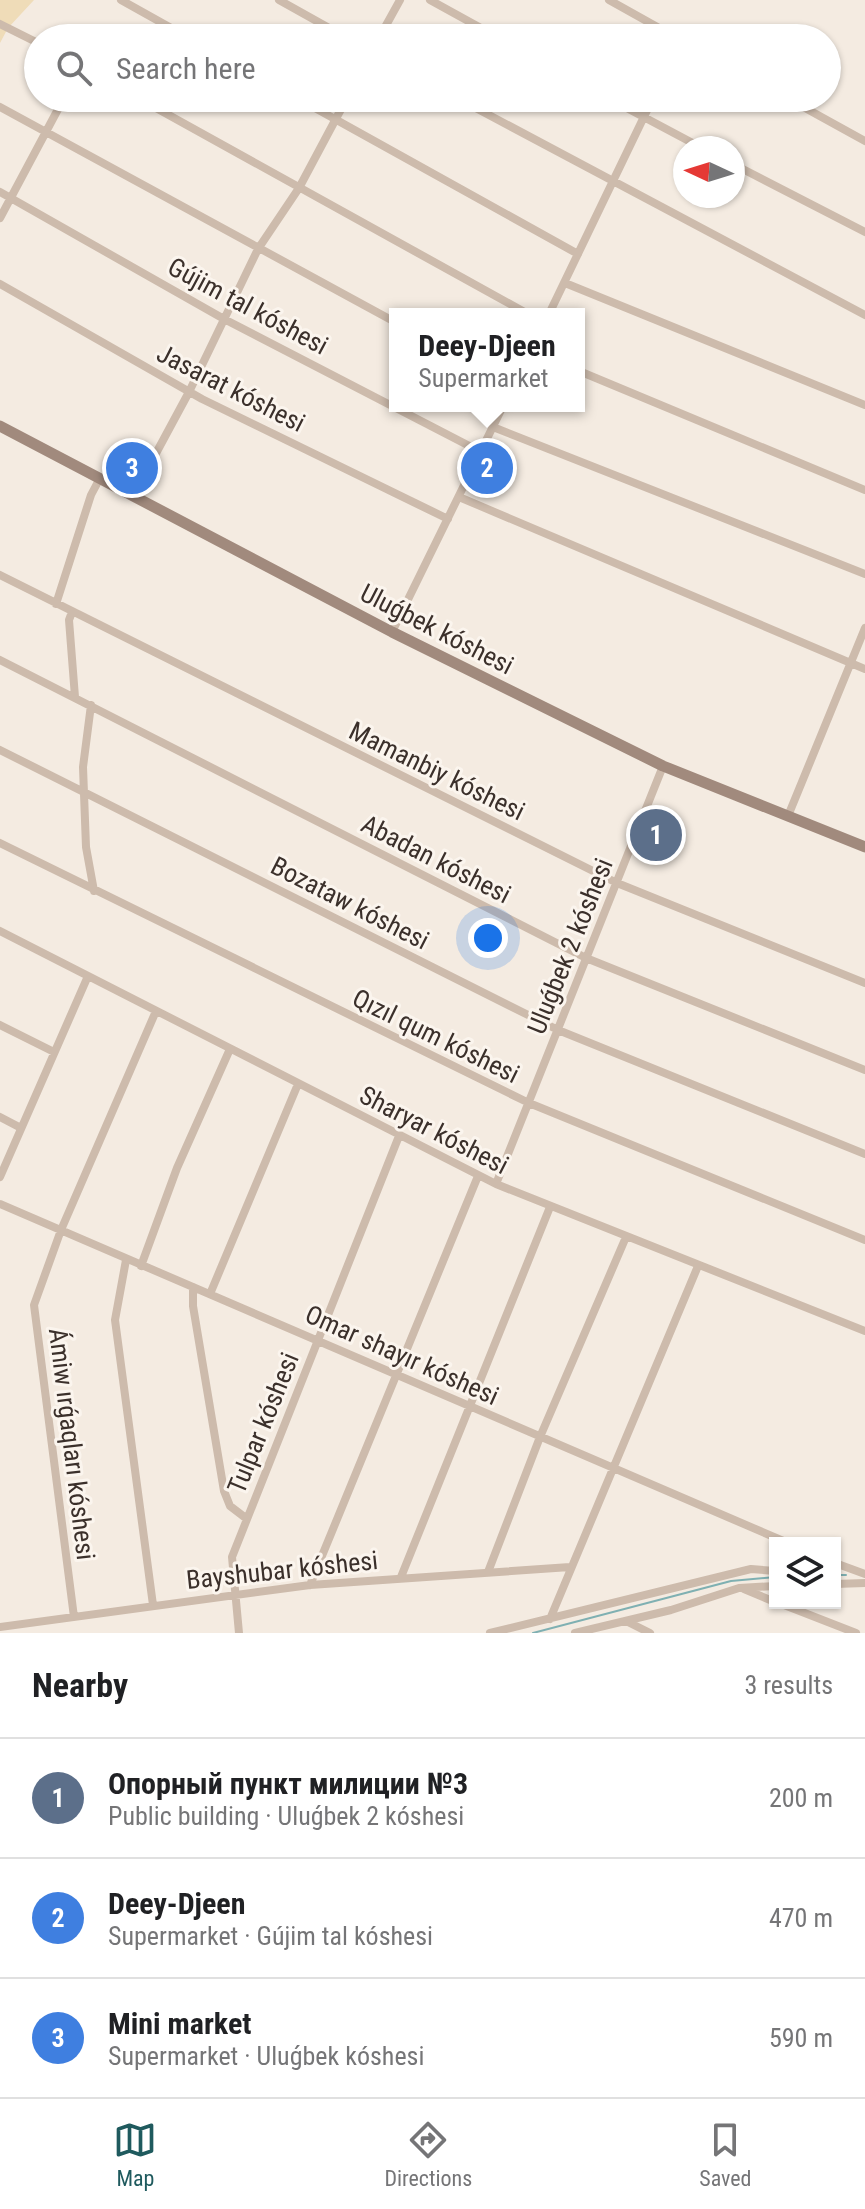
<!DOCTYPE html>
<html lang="en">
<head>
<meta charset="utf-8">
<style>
	:root { --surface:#fff; --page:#f2f2f2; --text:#202124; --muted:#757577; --line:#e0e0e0; --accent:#1f5a5e }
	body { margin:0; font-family:"Roboto Condensed",sans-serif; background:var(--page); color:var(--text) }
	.controls { position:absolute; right:24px; bottom:24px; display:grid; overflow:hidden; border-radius:0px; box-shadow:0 2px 6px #0004 }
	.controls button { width:72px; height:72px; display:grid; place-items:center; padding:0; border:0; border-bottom:2px solid var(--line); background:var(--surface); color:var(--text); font:40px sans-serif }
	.compass { position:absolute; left:673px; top:136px; width:72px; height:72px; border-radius:50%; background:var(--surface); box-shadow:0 2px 6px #0004; rotate:274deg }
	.you { position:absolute; left:488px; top:938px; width:28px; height:28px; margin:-20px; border:6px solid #fff; border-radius:50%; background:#1a73e8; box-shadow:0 0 0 12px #1a73e833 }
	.badge { display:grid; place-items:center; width:52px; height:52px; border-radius:50%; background:var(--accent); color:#fff; font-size:26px; font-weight:700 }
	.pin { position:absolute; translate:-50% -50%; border:4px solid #fff; box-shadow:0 2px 8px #0006 }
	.popup { position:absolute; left:389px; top:308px; width:196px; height:104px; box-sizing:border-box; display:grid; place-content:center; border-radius:0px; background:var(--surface); filter:drop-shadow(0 2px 6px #0005); font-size:26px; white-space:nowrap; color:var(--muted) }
	.popup b { font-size:30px; color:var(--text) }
	.popup::after { content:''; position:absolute; left:50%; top:100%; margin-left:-16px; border:16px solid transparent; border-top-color:var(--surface) }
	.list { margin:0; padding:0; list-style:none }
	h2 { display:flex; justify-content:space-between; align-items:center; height:104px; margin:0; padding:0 32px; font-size:34px }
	h2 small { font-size:26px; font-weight:400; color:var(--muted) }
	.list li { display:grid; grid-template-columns:52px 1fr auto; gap:24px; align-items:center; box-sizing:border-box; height:120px; padding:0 32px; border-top:2px solid var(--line) }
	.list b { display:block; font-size:30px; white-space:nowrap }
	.list p { margin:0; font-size:26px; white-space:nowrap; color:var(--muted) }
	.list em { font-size:26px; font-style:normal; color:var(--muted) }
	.icon { flex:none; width:44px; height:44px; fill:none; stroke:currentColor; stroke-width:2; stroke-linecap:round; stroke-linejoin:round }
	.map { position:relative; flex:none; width:865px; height:1633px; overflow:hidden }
	.search { position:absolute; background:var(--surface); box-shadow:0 2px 6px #0004; left:24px; right:24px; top:24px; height:88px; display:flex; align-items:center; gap:20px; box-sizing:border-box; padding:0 28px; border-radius:44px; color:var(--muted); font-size:30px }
	.sheet { height:464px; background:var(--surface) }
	nav { display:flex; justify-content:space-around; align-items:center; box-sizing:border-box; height:112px; border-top:2px solid var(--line); background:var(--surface); font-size:22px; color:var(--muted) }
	nav a { display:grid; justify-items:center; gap:4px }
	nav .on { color:var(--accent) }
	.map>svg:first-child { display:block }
	.sand { fill:#efdcb8 }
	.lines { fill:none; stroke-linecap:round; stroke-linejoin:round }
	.stream { stroke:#7fb0b2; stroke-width:2 }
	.street { stroke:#cdbbac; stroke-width:8 }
	.secondary { stroke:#a18a7d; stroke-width:11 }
	.labels { text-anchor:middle; stroke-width:6; stroke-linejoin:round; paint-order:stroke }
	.street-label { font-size:26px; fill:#3b302b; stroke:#fbf5ee }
</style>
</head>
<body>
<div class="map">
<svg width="865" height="1633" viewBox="0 0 865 1633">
	<rect width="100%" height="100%" fill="#f4ebe1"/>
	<path class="sand" d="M0,0h34l-26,28 -8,15z"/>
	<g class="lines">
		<path class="stream" d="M835,1575h11
			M533,1633l198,-52 44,-4"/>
		<path class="street" d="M121,0l68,38
			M279,0l68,38
			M430,0l69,38
			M609,0l68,38
			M0,24l38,19
			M379,38l21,-38
			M138,98l390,216
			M297,98l281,156
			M457,98l408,217
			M608,98l94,50
			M787,98l78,43
			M0,107l395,215
			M733,164l132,68
			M0,192l224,127 257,133
			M0,218l64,-120
			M565,283l300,122
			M0,284l202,115 246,120
			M549,314l104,-216
			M579,371l286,119
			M493,427l372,147
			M133,496l56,-104 69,-143 41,-61 48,-90
			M459,497l406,172
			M0,575l617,308 248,100
			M56,604l35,-109 9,-17
			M72,612l-3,8 6,77
			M392,632l111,-226
			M0,660l586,298 279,112
			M91,705l-8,62 3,80 8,44
			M0,750l558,280 307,124
			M788,816l77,-188
			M0,843l529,260 336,137
			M0,931l496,253 369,147
			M0,1025l54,27
			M0,1117l21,11
			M0,1177l88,-201
			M496,1184l167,-418
			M0,1204l788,339
			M126,1260l-11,60 38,285
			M141,1266l36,-98 53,-119
			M193,1287v19l31,185 6,15 17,13
			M210,1294l88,-210
			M835,1563l30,11
			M488,1572l52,-135 86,-200
			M401,1577l149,-370
			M835,1584l30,-1
			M310,1585l168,-409
			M744,1589l31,13
			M779,1603l77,30
			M74,1617l-40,-312 27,-75 95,-219
			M550,1619l148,-353
			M626,1621l24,12
			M0,1627l310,-42 260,-18
			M239,1633l-7,-76 167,-421
			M490,1633l261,-64 24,2
			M575,1633l96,-23 68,-22 36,-2"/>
		<path class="secondary" d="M0,426l392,206 271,134 202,81"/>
	</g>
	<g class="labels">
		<g class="street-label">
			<text transform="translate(248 306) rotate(28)" y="9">Gújim tal kóshesi</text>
			<text transform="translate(231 388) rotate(27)" y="9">Jasarat kóshesi</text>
			<text transform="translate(437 629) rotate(27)" y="9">Uluǵbek kóshesi</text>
			<text transform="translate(437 771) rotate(26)" y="9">Mamanbiy kóshesi</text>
			<text transform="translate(436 859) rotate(27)" y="9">Abadan kóshesi</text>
			<text transform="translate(350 903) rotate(27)" y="9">Bozataw kóshesi</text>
			<text transform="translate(570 946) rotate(-68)" y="9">Uluǵbek 2 kóshesi</text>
			<text transform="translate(436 1036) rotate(26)" y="9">Qızıl qum kóshesi</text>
			<text transform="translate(434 1130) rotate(27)" y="9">Sharyar kóshesi</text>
			<text transform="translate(402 1355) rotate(24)" y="9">Omar shayır kóshesi</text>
			<text transform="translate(263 1423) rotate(-68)" y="9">Tulpar kóshesi</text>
			<text transform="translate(72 1444) rotate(83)" y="9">Ámiw ırǵaqları kóshesi</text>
			<text transform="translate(282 1570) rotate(-6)" y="9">Bayshubar kóshesi</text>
		</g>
	</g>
</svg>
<div class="controls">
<button><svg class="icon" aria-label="layers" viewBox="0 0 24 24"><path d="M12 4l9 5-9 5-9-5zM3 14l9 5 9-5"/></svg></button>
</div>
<svg class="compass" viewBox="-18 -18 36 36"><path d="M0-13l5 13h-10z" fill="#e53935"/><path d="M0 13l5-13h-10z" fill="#757577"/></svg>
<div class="you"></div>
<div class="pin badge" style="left:656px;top:835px;background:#5c6f8a">1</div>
<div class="pin badge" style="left:487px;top:468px;background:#3f7fe0">2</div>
<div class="popup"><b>Deey-Djeen</b>Supermarket</div>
<div class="pin badge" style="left:132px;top:468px;background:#3f7fe0">3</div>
<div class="search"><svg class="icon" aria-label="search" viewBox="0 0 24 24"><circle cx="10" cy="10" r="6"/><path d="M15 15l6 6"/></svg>Search here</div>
</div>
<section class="sheet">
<h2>Nearby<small>3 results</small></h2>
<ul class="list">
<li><span class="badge" style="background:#5c6f8a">1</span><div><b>Опорный пункт милиции №3</b><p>Public building · Uluǵbek 2 kóshesi</p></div><em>200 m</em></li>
<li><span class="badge" style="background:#3f7fe0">2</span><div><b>Deey-Djeen</b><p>Supermarket · Gújim tal kóshesi</p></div><em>470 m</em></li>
<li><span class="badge" style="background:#3f7fe0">3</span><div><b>Mini market</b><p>Supermarket · Uluǵbek kóshesi</p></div><em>590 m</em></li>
</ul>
</section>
<nav>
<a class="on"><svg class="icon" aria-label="map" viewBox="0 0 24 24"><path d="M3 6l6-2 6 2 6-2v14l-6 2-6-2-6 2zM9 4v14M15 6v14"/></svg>Map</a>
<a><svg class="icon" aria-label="directions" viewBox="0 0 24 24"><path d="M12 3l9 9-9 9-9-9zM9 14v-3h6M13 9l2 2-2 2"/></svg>Directions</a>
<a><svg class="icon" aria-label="saved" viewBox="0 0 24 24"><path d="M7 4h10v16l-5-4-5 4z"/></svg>Saved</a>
</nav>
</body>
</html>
